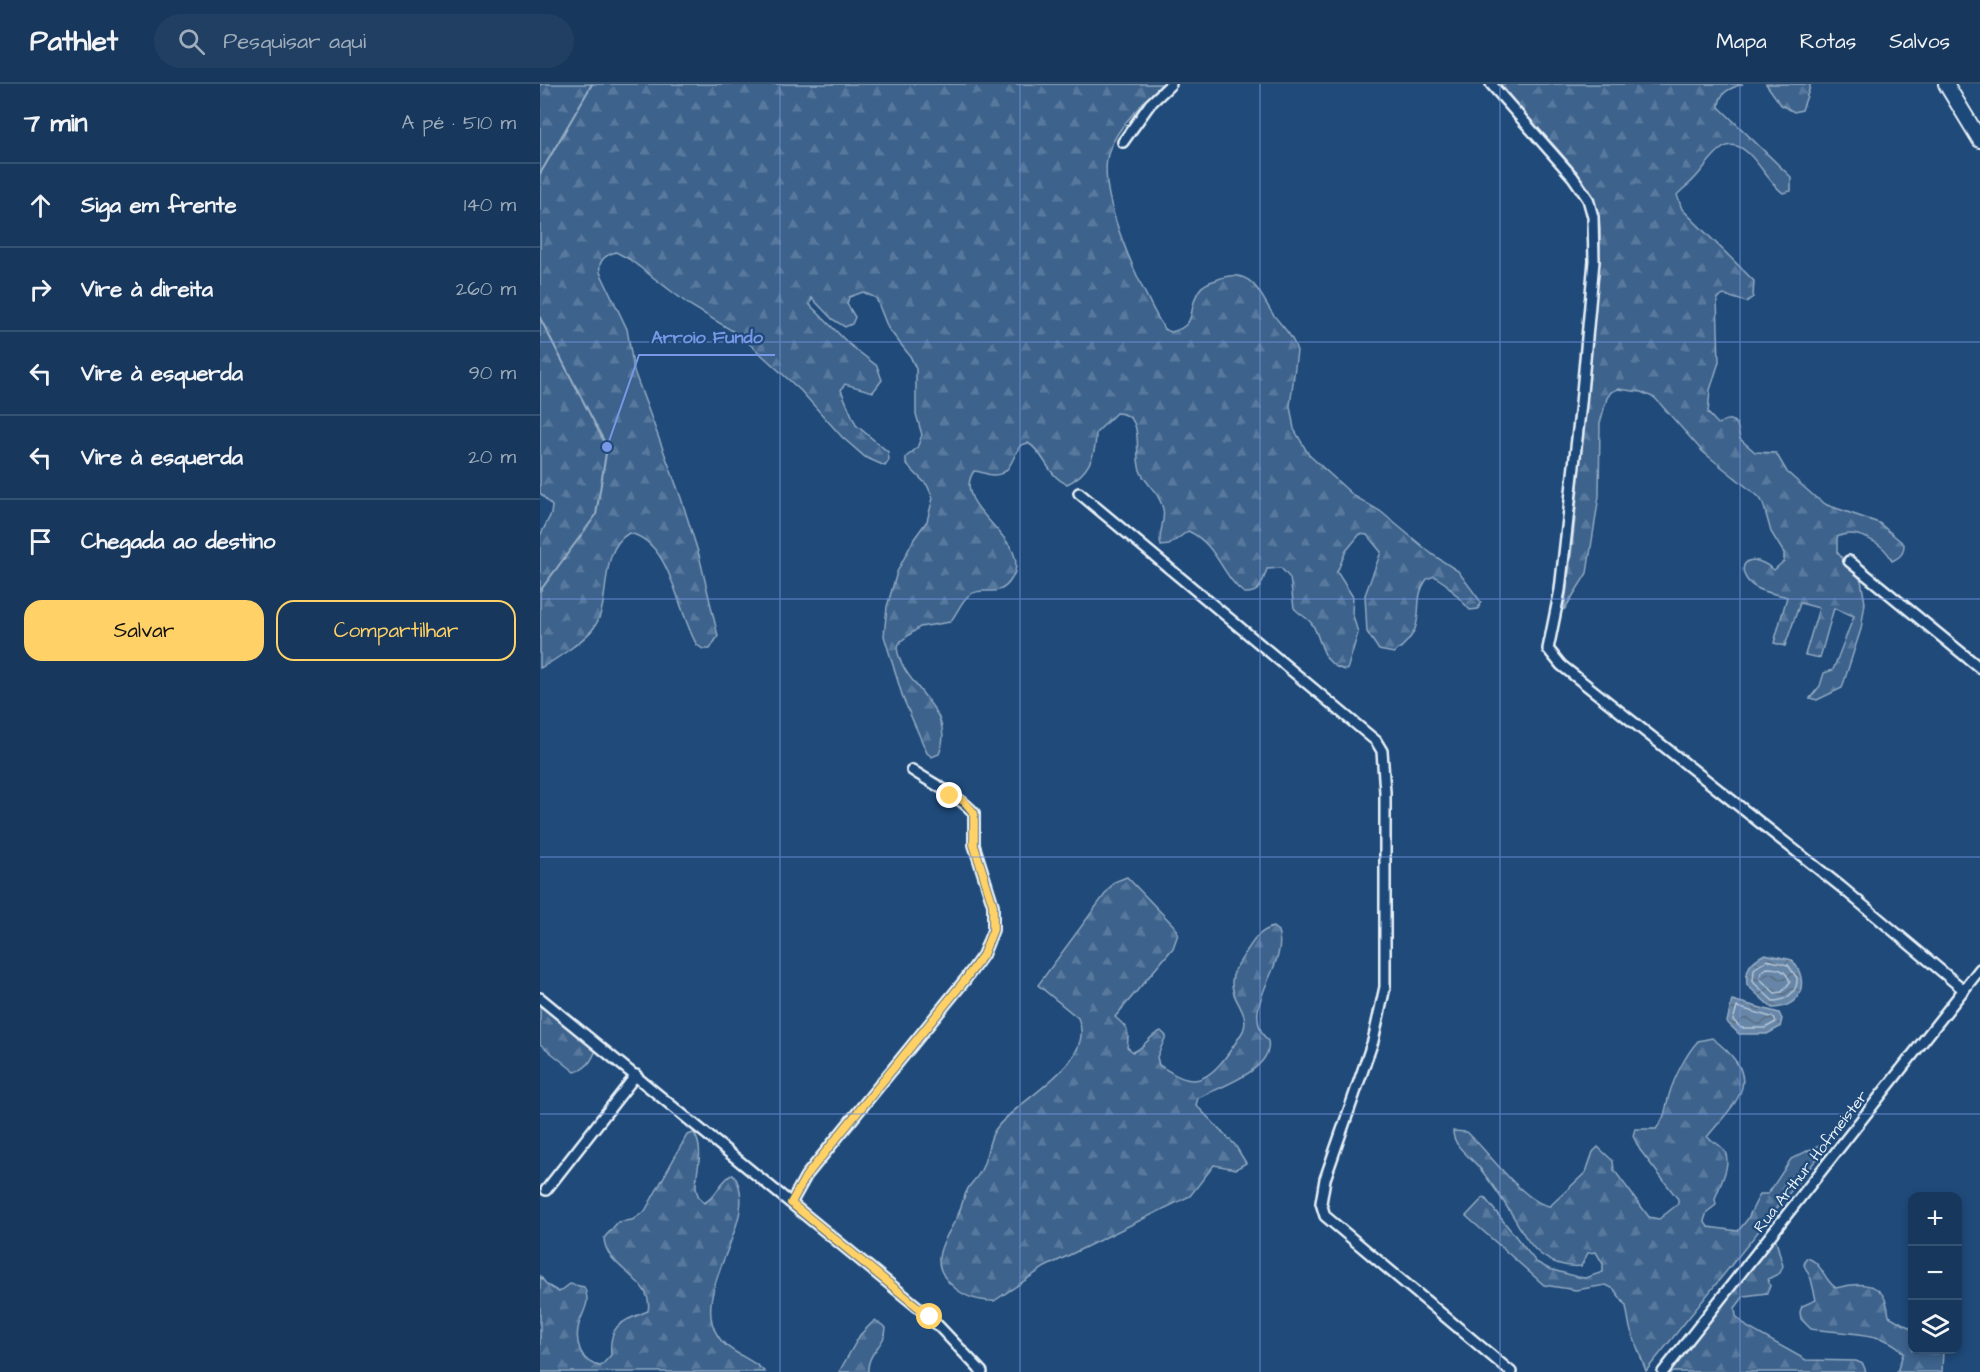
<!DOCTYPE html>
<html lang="pt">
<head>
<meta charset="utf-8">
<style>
	:root { --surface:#17385c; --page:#203f62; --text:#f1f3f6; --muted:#9eacbb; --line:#365272; --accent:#ffd166 }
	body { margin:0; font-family:"Architects Daughter",sans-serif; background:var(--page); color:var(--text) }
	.controls { position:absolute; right:18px; bottom:18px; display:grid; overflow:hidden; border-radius:12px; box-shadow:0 3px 9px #0003 }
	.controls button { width:54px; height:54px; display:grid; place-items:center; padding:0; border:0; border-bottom:2px solid var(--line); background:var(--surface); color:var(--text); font:30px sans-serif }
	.stop { position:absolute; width:18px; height:18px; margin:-14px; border:4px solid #ffd166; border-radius:50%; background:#fff }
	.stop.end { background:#ffd166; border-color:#fff; box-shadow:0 2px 6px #0008 }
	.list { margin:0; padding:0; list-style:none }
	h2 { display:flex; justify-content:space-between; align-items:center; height:78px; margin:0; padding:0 24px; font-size:26px }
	h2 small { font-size:20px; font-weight:400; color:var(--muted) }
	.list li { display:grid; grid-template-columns:39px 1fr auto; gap:18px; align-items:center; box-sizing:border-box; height:84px; padding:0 24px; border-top:2px solid var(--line) }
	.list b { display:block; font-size:22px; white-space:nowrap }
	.list em { font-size:20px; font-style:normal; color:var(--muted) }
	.actions { display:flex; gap:12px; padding:18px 24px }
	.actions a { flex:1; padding:14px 0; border:2px solid var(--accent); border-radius:18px; text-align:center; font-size:21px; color:var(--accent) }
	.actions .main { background:var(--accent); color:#111 }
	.icon { flex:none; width:33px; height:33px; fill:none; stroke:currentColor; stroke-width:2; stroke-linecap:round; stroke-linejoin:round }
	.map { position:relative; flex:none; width:1440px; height:1288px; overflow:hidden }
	header { display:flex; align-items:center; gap:36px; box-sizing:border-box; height:84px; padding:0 30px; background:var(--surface); border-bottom:2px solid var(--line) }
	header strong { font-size:28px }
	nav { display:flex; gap:33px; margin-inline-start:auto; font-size:21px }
	.search { width:420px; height:54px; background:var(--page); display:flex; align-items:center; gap:15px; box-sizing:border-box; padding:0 21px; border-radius:33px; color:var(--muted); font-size:22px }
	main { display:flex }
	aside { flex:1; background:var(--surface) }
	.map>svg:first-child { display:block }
	.forest { fill:url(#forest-firs); stroke:#92aac2; stroke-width:1.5 }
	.water { fill:url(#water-waves); stroke:#9ab0c7; stroke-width:1.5 }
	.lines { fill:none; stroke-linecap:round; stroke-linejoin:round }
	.shore { stroke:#b4c6d8; stroke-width:1.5 }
	.stream { stroke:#9ab0c7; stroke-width:2 }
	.street-casing { stroke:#e8f1f8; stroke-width:14 }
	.secondary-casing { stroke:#e8f1f8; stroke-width:18 }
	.street { stroke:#1f4a7a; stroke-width:9 }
	.secondary { stroke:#1f4a7a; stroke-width:14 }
	.route { stroke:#ffd166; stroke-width:8 }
	.grid { fill:none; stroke:#7897e6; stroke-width:1.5; stroke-opacity:0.55 }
	.labels { text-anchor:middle; stroke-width:4.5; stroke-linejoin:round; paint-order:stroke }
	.street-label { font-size:16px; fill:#e8f1f8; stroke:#1f4a7a }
	.leader { fill:none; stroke:#7897e6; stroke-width:2 }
	.callout-dot { fill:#7897e6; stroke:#1f4a7a; stroke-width:2 }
	.callout-label { font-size:18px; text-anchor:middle; font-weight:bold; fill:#7897e6; stroke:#1f4a7a; stroke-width:4.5; stroke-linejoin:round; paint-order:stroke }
</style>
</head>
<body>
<header>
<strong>Pathlet</strong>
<div class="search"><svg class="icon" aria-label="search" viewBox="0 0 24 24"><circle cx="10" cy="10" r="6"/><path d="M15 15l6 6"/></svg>Pesquisar aqui</div>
<nav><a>Mapa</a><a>Rotas</a><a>Salvos</a></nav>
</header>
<main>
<aside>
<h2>7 min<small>A pé · 510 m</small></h2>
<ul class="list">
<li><svg class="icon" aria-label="ahead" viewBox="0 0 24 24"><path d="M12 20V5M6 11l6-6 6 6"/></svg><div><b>Siga em frente</b></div><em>140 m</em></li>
<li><svg class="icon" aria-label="right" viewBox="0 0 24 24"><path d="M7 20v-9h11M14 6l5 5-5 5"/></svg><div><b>Vire à direita</b></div><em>260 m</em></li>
<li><svg class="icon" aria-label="left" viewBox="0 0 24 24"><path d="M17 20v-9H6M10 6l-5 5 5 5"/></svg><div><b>Vire à esquerda</b></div><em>90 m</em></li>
<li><svg class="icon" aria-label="left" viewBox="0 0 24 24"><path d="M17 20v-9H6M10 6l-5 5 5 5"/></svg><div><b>Vire à esquerda</b></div><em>20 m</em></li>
<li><svg class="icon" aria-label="arrive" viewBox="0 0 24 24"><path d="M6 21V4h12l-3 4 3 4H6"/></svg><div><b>Chegada ao destino</b></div></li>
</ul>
<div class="actions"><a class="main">Salvar</a><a>Compartilhar</a></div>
</aside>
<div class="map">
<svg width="1440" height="1288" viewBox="0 0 1440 1288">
	<defs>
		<pattern id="forest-firs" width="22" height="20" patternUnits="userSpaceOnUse" patternTransform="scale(1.5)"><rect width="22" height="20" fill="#3c628c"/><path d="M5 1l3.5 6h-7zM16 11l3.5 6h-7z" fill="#58799d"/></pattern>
		<pattern id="water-waves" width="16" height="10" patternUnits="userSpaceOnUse" patternTransform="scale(1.5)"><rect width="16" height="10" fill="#6685a7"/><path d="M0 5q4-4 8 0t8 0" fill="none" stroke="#596d82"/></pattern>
	</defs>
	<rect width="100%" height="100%" fill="#1f4a7a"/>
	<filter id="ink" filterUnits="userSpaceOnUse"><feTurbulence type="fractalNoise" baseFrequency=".0167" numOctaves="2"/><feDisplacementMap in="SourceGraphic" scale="12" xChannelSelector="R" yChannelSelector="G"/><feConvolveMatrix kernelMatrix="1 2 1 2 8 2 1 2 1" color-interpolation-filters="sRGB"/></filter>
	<g filter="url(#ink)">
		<path class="forest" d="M0,0h624c-20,18 -46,41 -55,67 -15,42 34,141 55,178l7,3c29,-7 15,-24 29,-43 4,-5 9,-7 16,-9 30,-13 40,5 53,28 9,16 23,24 28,43l-7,55 4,23 15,26 45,41 26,15 53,44 25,16 23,31 -3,7 -8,1 -24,-26 -12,-8 -7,3c-19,26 6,46 -33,74l-15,-3 -12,-18 -2,-37 16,-43 -14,-17 -7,-1 -14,17 -9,21 16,25 -1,15 6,21 -11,37c-26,-3 -24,-29 -35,-46 -4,-6 -13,-10 -18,-16l-4,-30 -9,-10 -14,1c-5,14 -6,25 -23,24 -23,-18 -27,-49 -56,-62l-19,14 -8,1c-4,-13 5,-24 2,-37 -4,-18 -19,-26 -23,-39 -7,-18 7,-57 -24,-57l-20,20c0,22 -7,41 -29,51 -20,-8 -22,-31 -39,-41l-7,2c-9,11 -10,31 -28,30 -7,0 -12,-4 -19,-4 -26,37 61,68 38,107 -13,23 -29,6 -44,18 -7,6 -12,19 -18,26l-30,5 -19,14 -4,7c5,39 61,61 42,106l-7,3 -5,-4 -24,-55 -19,-62 3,-29 10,-35 17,-33 13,-18 6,-23 -6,-13 -21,-21v-7l11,-9 5,-13 -6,-21v-45l-6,-13 -22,-28 -12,-30 -13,-6 -14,5 -2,7 8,13 -3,7 -7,3 -13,-8 -20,-21 -2,7 39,39 28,22 5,14 -9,12 -28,-8 -4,6 15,35 32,27 1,8 -4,6 -20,-9 -23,-20 -41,-46 -60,-55 -53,-32 -59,-45 -13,-7c-11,3 -18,9 -16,20l27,57 7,42 47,127 18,57 19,81 -8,13h-7l-6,-4c-20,-33 -25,-103 -68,-112 -31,18 -17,66 -34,93 -7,12 -42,36 -55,42v-132l11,-22 1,-8 -12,-13z
			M961,0h242c-13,4 -24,8 -24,23l72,70v14l-8,2c-14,-11 -22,-28 -35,-40 -24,-23 -38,10 -54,26 -5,6 -12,10 -17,16l5,14 72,72 -1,16 -7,5 -22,-7 -7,3 2,64 -9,28 -2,23 10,11c8,-5 12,-6 19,0l3,15 15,13 21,1 11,19 28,25 12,8 52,18 25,21c0,9 -3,13 -12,17 -7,-18 -37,-33 -55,-24v15l24,28 4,23 -4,26 -19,59 -25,12 -7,-2 10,-12 4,-13 9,-3 21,-54 -20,-8 -14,50 -15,-3 14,-47 -19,-5 -15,43 -11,-3 13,-46c-10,-3 -22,-4 -32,-10 -21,-13 -13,-42 19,-17l10,-9v-8l-13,-21 -8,-29 -4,-6 -56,-45 -48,-54 -14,-6 -23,-3 -7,3 -4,6 -7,25 -1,73 -12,77 -23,37c14,-96 19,-190 27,-286 2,-30 15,-87 6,-114 -18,-50 -66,-83 -96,-126z
			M1226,0h44v3l-8,23 -8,2 -13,-7z
			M587,793l48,50 3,7 -5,14 -58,69c12,10 15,13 12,30l6,5c12,-4 16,-17 28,-21l5,5 -9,21 2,8c10,6 22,15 34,15 21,0 40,-33 50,-49 8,-18 -12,-30 -11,-49 0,-11 8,-20 14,-30 7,-11 13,-21 27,-25l5,4c12,36 -42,75 -10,110 6,29 -49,46 -70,57l-2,7 39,40 11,18 -10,6 -22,-4 -24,31 -145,71 -51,34c-14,0 -27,-3 -38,-12 -31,-25 -13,-45 1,-72 5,-10 6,-21 12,-30 3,-5 8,-9 11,-15 8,-13 7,-30 15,-42 19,-29 104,-67 83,-112l-40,-33 76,-103z
			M0,918l57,46c-5,12 -9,20 -22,24l-35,-28z
			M1172,954c54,41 27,60 -5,99 5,4 12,7 16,12 11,13 -4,37 -8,50l1,6 -9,7 -3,9 4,6 30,4 9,-11 13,-26h8l23,-35 26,-13 11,-1 -182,226 -16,-43 -4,-22 -12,-17 -8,-4 -30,5 -32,-5 -78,-69 18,-19 52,65 13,7 29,8 7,1 18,-6v-8l-7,-12 -8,1 -7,13c-15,2 -32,-4 -43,-14 -13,-11 -19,-28 -29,-42 -8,-13 -17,-26 -27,-39 -9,-13 -29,-23 -29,-40l14,1c20,18 57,71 83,74l36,-34 7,-20 5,-5 15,14 1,9 35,47 10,2 19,-15v-5l-38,-49 -7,-14 2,-7h21c10,-12 9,-20 13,-34 5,-17 17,-41 29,-54z
			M154,1049c16,26 -10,53 10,70 13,-6 16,-23 29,-29 32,44 -46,116 -15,162 11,18 33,21 47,36h-225v-96l7,9 12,7 11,-8 14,3c2,4 3,9 3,14 -1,8 -6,16 -8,23 -5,18 2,40 22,42l10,-11c-3,-32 13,-34 37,-44 7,-32 -43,-42 -44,-73l14,-16 14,-2 13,-9 42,-76z
			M1235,1153l8,29 -3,7 -12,6 2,7 -3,7 -23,3 -9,12 1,8 11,11 59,33 50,1 7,3 3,8h-200z
			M1266,1174c16,3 17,22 30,30 17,-4 43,-9 50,14 2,4 2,10 3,14l23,13v21h31l-1,22h-45l6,-18c-11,-23 -69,-21 -92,-25l-10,-10 -1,-7 2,-6 14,-6 -5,-21 -7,-14z
			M335,1236l11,8c0,17 -20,25 -18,44h-29l21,-37z"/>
		<path class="water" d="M1225,870l27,6c18,21 10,48 -20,48l-25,-23c-2,-17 4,-24 18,-31z
			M1192,916l47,13 3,6 -2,8 -13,7h-28l-12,-12z"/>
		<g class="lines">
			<path class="shore" d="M1227,876l21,5 9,13c1,14 -11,23 -24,23l-20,-19 1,-13z
				M1227,884c12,0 19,2 23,14l-8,10 -7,1 -15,-14 1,-7z
				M1197,923l37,11 2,4 -11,6h-24l-8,-8z"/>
			<path class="stream" d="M0,90l52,-90
				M0,234l67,129 -11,68 -56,76"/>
			<defs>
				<path id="street" d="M951,0l82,93 15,22 5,18 1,44 -13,142 -21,187 -12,59 13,16 279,221 124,104
					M583,58l27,-38 21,-20
					M539,409l297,248 6,10 3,41v195l-12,54 -48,138 -4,24 4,13 186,156
					M1309,477l131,107
					M0,914l390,319 52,55
					M6,1106l90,-115
					M251,1119l15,-27 159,-196 18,-25 10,-25v-25l-19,-60v-32c-13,-16 -43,-30 -62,-43
					M1123,1288l317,-403"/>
				<path id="secondary" d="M1406,0l34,56"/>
			</defs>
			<use href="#street" class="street-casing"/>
			<use href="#secondary" class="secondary-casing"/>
			<use href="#street" class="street"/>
			<use href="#secondary" class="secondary"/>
		</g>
	</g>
	<g class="lines" filter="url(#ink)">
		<path class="route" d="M390,1233l-139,-114 15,-27 159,-196 18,-25 10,-25v-25l-19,-60v-32l-10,-12 -14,-5"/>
	</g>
	<path class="grid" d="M240,0v1288M480,0v1288M720,0v1288M960,0v1288M1200,0v1288M0,258h1440M0,515h1440M0,773h1440M0,1030h1440"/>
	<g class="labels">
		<g class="street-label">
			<text transform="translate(1270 1077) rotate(-52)" y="6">Rua Arthur Hofmeister</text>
		</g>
	</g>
	<path class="leader" d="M67 363L99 271H235"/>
	<circle class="callout-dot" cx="67" cy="363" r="6"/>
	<g class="callout-label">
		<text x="167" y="259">Arroio Fundo</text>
	</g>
</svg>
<div class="controls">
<button>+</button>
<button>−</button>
<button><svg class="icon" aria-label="layers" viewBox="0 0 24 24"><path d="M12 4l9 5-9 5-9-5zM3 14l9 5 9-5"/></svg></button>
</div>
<div class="stop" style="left:390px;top:1233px"></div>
<div class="stop end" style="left:410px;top:712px"></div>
</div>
</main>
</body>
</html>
